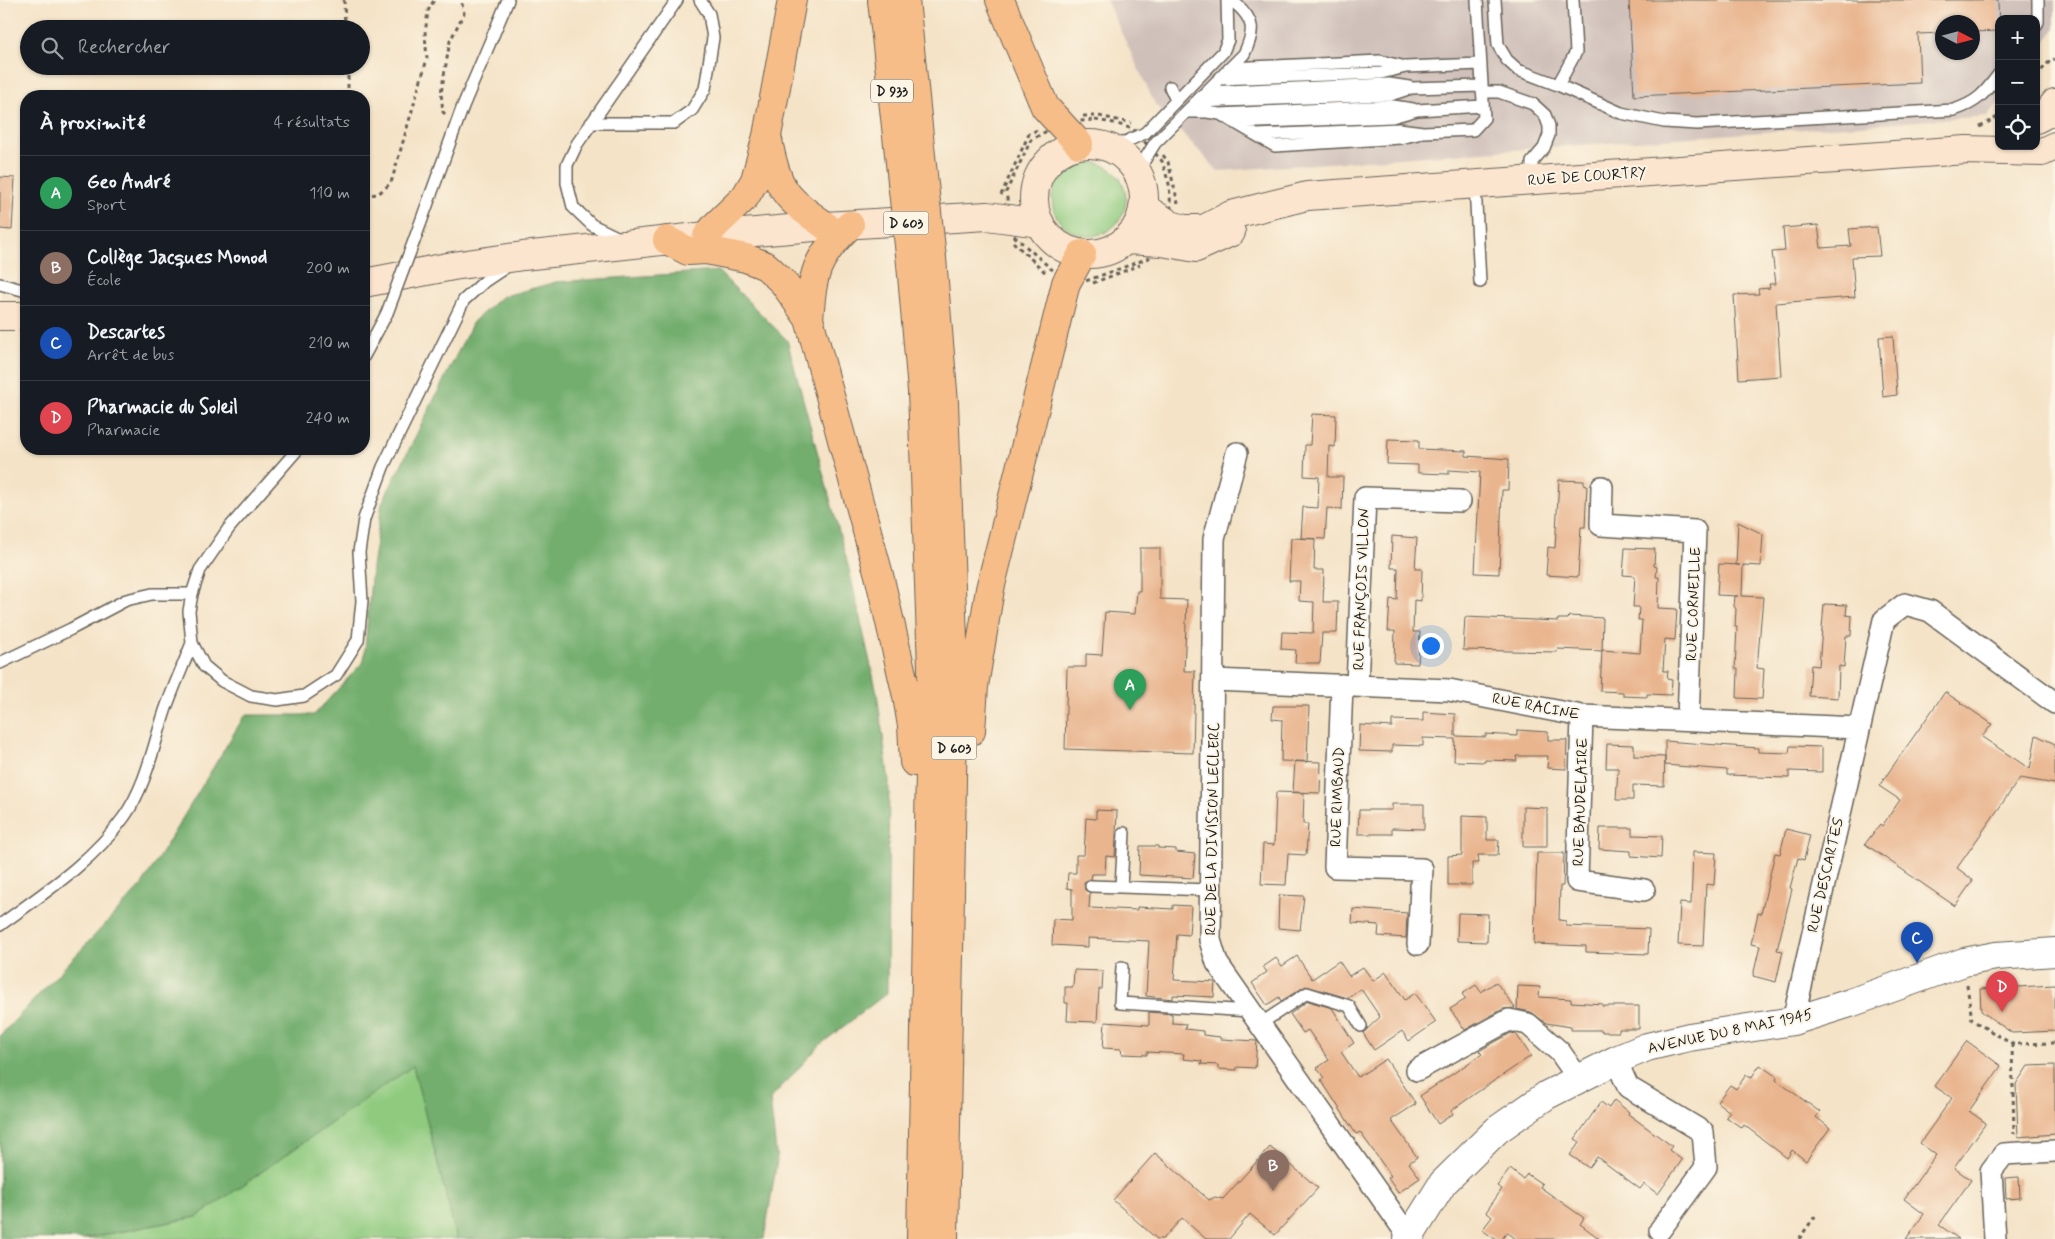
<!DOCTYPE html>
<html lang="fr">
<head>
<meta charset="utf-8">
<style>
	:root { --surface:#171b24; --page:#242831; --text:#f1f3f6; --muted:#9ea1a6; --line:#363941; --accent:#2563eb }
	body { margin:0; font-family:Mynerve,sans-serif; background:var(--page); color:var(--text) }
	.controls { position:absolute; right:15px; top:15px; display:grid; overflow:hidden; border-radius:10px; box-shadow:0 1px 4px #0004 }
	.controls button { width:45px; height:45px; display:grid; place-items:center; padding:0; border:0; border-bottom:1px solid var(--line); background:var(--surface); color:var(--text); font:25px sans-serif }
	.compass { position:absolute; left:1935px; top:15px; width:45px; height:45px; border-radius:50%; background:var(--surface); box-shadow:0 1px 4px #0004; rotate:96deg }
	.you { position:absolute; left:1430px; top:645px; width:18px; height:18px; margin:-12px; border:4px solid #fff; border-radius:50%; background:#1a73e8; box-shadow:0 0 0 8px #1a73e833 }
	.badge { display:grid; place-items:center; width:32px; height:32px; border-radius:50%; background:var(--accent); color:#fff; font-size:16px; font-weight:700 }
	.pin { position:absolute; translate:-50% -41px; filter:drop-shadow(0 1px 2px #0008) }
	.pin::after { content:''; position:absolute; top:26px; width:18px; height:15px; background:inherit; clip-path:polygon(0 0,100% 0,50% 100%) }
	.list { margin:0; padding:0; list-style:none }
	h2 { display:flex; justify-content:space-between; align-items:center; height:65px; margin:0; padding:0 20px; font-size:21px }
	h2 small { font-size:16px; font-weight:400; color:var(--muted) }
	.list li { display:grid; grid-template-columns:32px 1fr auto; gap:15px; align-items:center; box-sizing:border-box; height:75px; padding:0 20px; border-top:1px solid var(--line) }
	.list b { display:block; font-size:19px; white-space:nowrap }
	.list p { margin:0; font-size:16px; white-space:nowrap; color:var(--muted) }
	.list em { font-size:16px; font-style:normal; color:var(--muted) }
	.icon { flex:none; width:28px; height:28px; fill:none; stroke:currentColor; stroke-width:2; stroke-linecap:round; stroke-linejoin:round }
	.map { position:relative; flex:none; width:2055px; height:1239px; overflow:hidden }
	.search { position:absolute; background:var(--surface); box-shadow:0 1px 4px #0004; left:20px; top:20px; width:350px; height:55px; display:flex; align-items:center; gap:12px; box-sizing:border-box; padding:0 18px; border-radius:28px; color:var(--muted); font-size:19px }
	.panel { position:absolute; background:var(--surface); box-shadow:0 1px 4px #0004; left:20px; top:90px; width:350px; height:365px; border-radius:20px }
	.map>svg:first-child { display:block }
	.industrial { fill:#cfc0ba; fill-rule:evenodd }
	.green { fill:#8fca7f; stroke:#56734e }
	.forest { fill:#73ae6e; stroke:#486545 }
	.building { fill:#e9b58f }
	.lines { fill:none; stroke-linecap:round; stroke-linejoin:round }
	.service-casing { stroke:#686258; stroke-width:14 }
	.minor-casing { stroke:#686258; stroke-width:24 }
	.tertiary-casing { stroke:#686258; stroke-width:30 }
	.secondary-casing { stroke:#686258; stroke-width:30 }
	.trunk-casing { stroke:#686258; stroke-width:30 }
	.path { stroke:#686258; stroke-width:3; stroke-dasharray:4 4; stroke-linecap:butt }
	.service { stroke:#fff; stroke-width:11 }
	.minor { stroke:#fff; stroke-width:21 }
	.tertiary { stroke:#fff; stroke-width:28 }
	.secondary { stroke:#fce5cf; stroke-width:28 }
	.trunk { stroke:#f7bd88; stroke-width:28 }
	.service-bridge-casing { stroke:#686258; stroke-width:14; stroke-linecap:butt }
	.trunk-bridge-casing { stroke:#686258; stroke-width:30; stroke-linecap:butt }
	.service-bridge { stroke:#fff; stroke-width:11 }
	.trunk-bridge { stroke:#f7bd88; stroke-width:28 }
	.labels { text-anchor:middle; stroke-width:4; stroke-linejoin:round; paint-order:stroke }
	.shield { fill:#fcf5e5; stroke:#5f5d58; stroke-width:1 }
	.shield-label { font-size:14px; font-weight:bold; fill:#1c1c1c }
	.street-label { font-size:15px; fill:#1c1c1c; stroke:#fcf5e5 }
</style>
</head>
<body>
<div class="map">
<svg width="2055" height="1239" viewBox="0 0 2055 1239">
	<rect width="100%" height="100%" fill="#fcf5e5"/>
	<filter id="ink" filterUnits="userSpaceOnUse"><feTurbulence type="fractalNoise" baseFrequency=".02" numOctaves="2"/><feDisplacementMap in="SourceGraphic" scale="10" xChannelSelector="R" yChannelSelector="G"/><feConvolveMatrix kernelMatrix="1 2 1 2 8 2 1 2 1" color-interpolation-filters="sRGB"/></filter>
	<filter id="wash" filterUnits="userSpaceOnUse"><feTurbulence type="fractalNoise" baseFrequency=".0096" numOctaves="4" result="noise"/><feDisplacementMap in="SourceGraphic" scale="20" xChannelSelector="R" yChannelSelector="G"/><feGaussianBlur stdDeviation="1.12" result="paint"/><feColorMatrix in="noise" values="0 0 0 0 0 0 0 0 0 0 0 0 0 0 0 0 0 1.4 0 .05"/><feComposite in="paint" operator="in"/></filter>
	<g filter="url(#wash)">
		<rect width="100%" height="100%" fill="#f4e3c7"/>
		<path class="industrial" d="M1106,0h949v29l-19,24v-34h-37v83l-12,14 -769,55 -63,-67zM1942,22h30v30h-30z"/>
		<path class="green" d="M1052 199a37 37 0 1 1 74 0a37 37 0 1 1-74 0Z
			M413,1065l44,174h-375l115,-22z"/>
		<path class="forest" d="M718,271l69,69 61,225 29,128 12,88 -2,212 -66,51 -51,55 7,62 -13,78h-307l-44,-173 -216,151 -115,22 -82,-1v-202l142,-151 103,-170h69l50,-54 8,-94 10,-64 91,-181 28,-25 55,-15z"/>
		<g id="blocks">
			<path class="building" d="M1629,0h369l1,31 -27,1v-10h-30v11l-24,1 2,49 -286,13z
				M0,177l15,1 -3,52 -12,-1z
				M1818,225l3,23 30,-2 -2,-17 28,-2 3,29 -28,1 3,40 -79,6 5,73 -42,3 -5,-84 25,-1 -1,-5 12,-1 -1,-4h7l-4,-32 13,-1 -2,-23z
				M1893,336l4,59 -14,2 -4,-60z
				M1312,414l24,1 -1,32 -6,-1 -1,31h15l-1,32 -15,-1 -2,31 -24,-1 2,-31 15,1 1,-31 -15,-1 1,-31h5z
				M1388,439l31,1v9l47,2v5l43,3 -1,31h-6l-3,84 -24,-1 5,-101 -31,-2v4l-31,-1v-8l-31,-1z
				M1559,480l25,1v3l3,1 -2,42h-4l-3,50 -32,-2 2,-28 7,1z
				M1738,522l25,12 -2,32 -18,-1 -1,31 21,1 -6,71 7,1 -2,30 -25,-1 1,-29h-3l2,-42h-2l1,-18 -2,-3 1,-10h3l-21,-1 2,-31 21,1h-4z
				M1392,536l25,2 -2,31h7l-1,32 -7,-1 -1,32h7l-2,32 -24,-1 1,-32h-7l2,-32 7,1 1,-32h-7z
				M1291,538l24,1 -1,31h10l-1,32h15l-1,31h-15l-2,30h-25l1,-13 -15,-1 1,-17 31,1 1,-31 -15,-1 1,-20h-11z
				M1140,548h20v51l27,1 -3,71h11l-2,82 -128,-4 2,-82h19v-13l16,1 3,-43 30,2 2,-23h3z
				M1625,548l30,1 -1,17 3,1 -1,10h3l-1,31 19,1 -2,31 -10,-1 -2,32h5l-1,8 5,1 -1,15 -24,-1v3l-24,-1v-4l-23,-1 2,-41 38,3 2,-33h-4l1,-13h-6l2,-31 -12,-1z
				M1824,604l23,1 -1,10 6,1 -1,20h-5l-2,31 -5,-1 -1,32 -29,-2 2,-31 8,1z
				M1569,616l34,2 -1,33 -44,-2 -1,3 -94,-2 2,-33 93,4v-2h10z
				M1945,692l47,32 -10,13 48,32 6,-34 19,9v40l-35,-6 -63,90 16,12 -18,26 -90,-62 15,-20 2,2 18,-26 -21,-14z
				M1273,706h36l-2,56 -26,-1 1,-41 -10,-1z
				M1423,712l32,2v22l31,1v-3l31,2v-6l31,2v8h19l-1,29 -19,-1 1,-12h-32l1,5 -32,-1v2l-31,-1 1,-22 -32,-1v8l-31,-1v7l-33,-1 1,-26 32,2v-7l31,1z
				M1665,741l93,7v4l31,1 1,-7 32,1v25l-33,-1v7l-32,-1v-1l-30,-1v-5l-62,-5z
				M1607,744l27,1v11l31,1 -1,29 -31,-1v15h-17l2,-32h-12z
				M1295,761l26,1 -1,31 -27,-1z
				M1276,792l28,1 -1,31h5l-2,31 -18,-1 -2,31 -25,-1 2,-40 11,1z
				M1392,804h32v25l-32,-1v6h-34l1,-24h33z
				M1523,807l24,1v39h-24z
				M1096,810l21,1 -2,46 -9,-1 -1,18h-13l-1,5 -7,3 1,8 5,3 -1,15 48,2v-3l36,2v-4l18,1 -2,29 -12,-1 -3,46 41,2 -1,15 -41,-2v4l-27,-3 3,-55 -61,-3v9l-36,-2 1,-26 19,1v-31l-5,-1 1,-15h8v-18h8l2,-37 10,1z
				M1462,816l25,1v23h12l-1,15h-20l1,8h-7v22h-24v-29l14,-1z
				M1600,828h32v7l30,1 -1,22 -30,-2v-5l-32,-2z
				M1786,829l24,6 -6,25 -6,-2 -8,30 2,1 -15,61 6,1 -7,31 -23,-6 7,-30 -9,-2 7,-31 3,1 14,-61 5,1z
				M1140,846h18v2l18,1v3l19,2 -2,24 -54,-3z
				M1693,852l23,1 -2,32 -8,-1 -3,62 -25,-1 2,-42 11,1z
				M1537,853h27l-1,33h-3l-1,34 7,1v5l83,3 -1,25 -62,-2v-6l-52,-2z
				M1279,895l25,1 -4,34 -22,-2z
				M1353,909l54,4 -1,25 -28,-2 1,-11 -27,-2z
				M1458,913l30,1 -1,28 -30,-1z
				M1297,956l15,23 27,-18 10,15 14,-9 10,14 13,-9 19,28 10,-7 21,29 -27,19 -7,-10 -28,19 -11,-17 17,-16 -19,-28 -13,9 -42,-12 -25,15 -2,-4 -12,8 -15,-22 15,-11 -4,-5 13,-9 6,8z
				M1074,970l29,1 -1,18h-3l-2,33 -30,-1 1,-18h-3v-16h8z
				M1496,982l19,26 -12,1 -38,21 -15,-21 16,-10 -4,-5 14,-9 5,7z
				M2055,985v46l-43,2 -31,-22 -1,-22z
				M1518,986l22,1 -1,10 32,2v3l32,2 -1,2h37v23h-20v3h-17v-2h-31v-3l-25,-4 -15,-11 -14,-3z
				M1308,1001l24,7 22,35 -13,9 17,25 28,-18 30,45 -25,16 26,37 -8,6 11,15 -22,15 -10,-15 3,-2 -31,-44 -4,2 -35,-54 3,-2 -7,-10 12,-8 -21,-30 -5,3 -13,-19z
				M1149,1012l23,2v9l14,1 -1,5 18,2v4l17,2v2l37,2 -2,27 -18,-1v3l-19,-1v-4l-17,-1 1,-3 -19,-2 1,-5 -37,-2v3l-25,-1 -1,-5 -18,-1 2,-26 44,3z
				M1511,1033l5,1 15,22 -52,35 -28,20 2,3 -15,10 -18,-28 62,-42 -3,-3z
				M1967,1041l34,25 -32,45 17,12 -32,45 17,12 -32,45 20,14h-53l18,-25 -20,-15 32,-44 -16,-12 32,-45 -18,-12z
				M1760,1065l17,12 -1,3 44,32 -4,5 14,11 -24,33 -14,-11 -5,8 -43,-33 -2,3 -16,-11 4,-5 -13,-10 13,-17 6,4 10,-14 5,3z
				M2055,1065v69l-37,3 -2,-53 12,-18z
				M1614,1100l15,12 -1,2 44,32 -3,4 13,10 -24,34 -14,-10 -4,5 -43,-32 -8,11 -19,-13 10,-13 -5,-3 26,-37 8,6z
				M1270,1147l48,41 -43,47 -25,-21 -21,25h-23l-24,-21 -19,21h-6l-44,-39 42,-47 54,47 6,-3 8,2z
				M1510,1169l13,10 4,-5 15,10 -2,3 44,31 -4,6 20,15h-84l-9,-7 -5,7h-7l-13,-9 10,-13 -6,-5 16,-23 -5,-3z
				M2019,1177l1,21 -14,1 -1,-21z"/>
		</g>
	</g>
	<g filter="url(#ink)">
		<use href="#blocks" fill-opacity="0" stroke="#686258" stroke-width="1"/>
		<g class="lines">
			<defs>
				<path id="service" d="M1495,0l3,45 9,15 11,10 40,15 63,28 43,9 33,2 257,-14c24,-8 30,-16 45,-36
					M2036,25l2,-3v-22
					M1230,68l150,-7 22,5
					M1219,79l162,-6 25,-6 75,-3
					M1558,85l18,-33 -3,-52
					M1170,87l6,13
					M1206,92l183,-8 20,3
					M1482,92h17l34,12 12,11 4,11v9l-5,13 -12,14v17
					M1196,102l194,-7 21,-7 71,-2
					M1186,112h21l13,2 55,32 125,-8 18,-4
					M1220,114l173,-8 20,3
					M591,123h83l18,-13 13,-21 8,-51 -4,-24 -9,-14
					M1235,123l157,-6 25,-7 66,-4
					M1257,135l142,-6 24,3 50,-2 11,-12 -7,-118
					M1112,148l33,-15 78,-81 5,-12 -1,-40
					M1137,172l18,-29 89,-89c11,-23 11,-34 -9,-51h-8
					M1475,184l5,98
					M623,240l-31,-15 -19,-18 -6,-24v-18l10,-21 100,-144
					M414,241l49,-135 45,-106
					M0,284l26,7
					M364,356l23,-43
					M298,449l-69,79 -29,42 -8,24 -3,17 3,32 12,23 18,15 29,15 26,4 27,-4 32,-21 22,-35 4,-39 -3,-49 5,-33 19,-52 81,-167 21,-19 24,-16
					M0,663l71,-34 55,-29 26,-6h40
					M1091,886l119,4
					M1121,887l3,-54
					M0,925c44,-32 92,-63 124,-108 22,-31 29,-70 41,-106 8,-23 18,-45 27,-68
					M1122,967l-2,36 130,8
					M1260,1024l47,-31 42,13 12,20"/>
				<path id="minor" d="M1237,453l-23,86 -4,401 7,23 192,274
					M1602,487l-1,38 94,6 -7,189
					M1214,680l235,10 133,26 276,12
					M1342,685l-7,182 87,2 -4,75
					M1357,686l8,-188 95,3
					M1582,716l-5,165 67,9
					M1793,1021l91,-401 21,-16 25,7 125,92
					M1616,1060l12,27 75,45 3,35 -46,63
					M1417,1070l92,-50 19,4 32,28 18,26
					M1995,1239l-4,-68 13,-17 51,-3"/>
				<path id="tertiary" d="M1408,1239l35,-56 54,-53 50,-35 69,-35 31,-13 42,-10 104,-16 57,-18 114,-41 32,-6 59,-4"/>
				<path id="secondary" d="M2036,119l10,-5 9,-11
					M1034 199a55 55 0 1 1 110 0a55 55 0 1 1-110 0Z
					M1143,207l28,18 13,4h20l27,-14 76,-19 659,-46 76,2 13,-6
					M1126,240l36,2 34,6 35,-16
					M364,283l89,-17 70,-10 184,-20 119,-10 161,-10 53,7
					M0,316h26"/>
				<path id="trunk" d="M882,0l20,181
					M905,0l18,175
					M1000,0l45,107 34,37
					M768,140c9,50 17,58 58,86
					M707,236l9,-11 29,-28 10,-17 12,-44 25,-136
					M667,240l21,11 18,-1 40,8 20,8 17,16 26,37 70,256 28,121 5,30 2,36
					M932,258l12,145 10,262 -10,574
					M911,264l11,127 10,276 -11,572
					M809,319c4,-47 6,-60 41,-94
					M971,731l3,-45 16,-97 76,-306 16,-29"/>
			</defs>
			<use href="#service" class="service-casing"/>
			<use href="#minor" class="minor-casing"/>
			<use href="#tertiary" class="tertiary-casing"/>
			<use href="#secondary" class="secondary-casing"/>
			<use href="#trunk" class="trunk-casing"/>
			<path class="path" d="M344,0l1,29
				M2036,76l14,-15 5,-2
				M348,96v-30
				M445,114l-2,-2 -2,-19 9,-52 14,-28 -3,-13
				M1083,116h16l32,7
				M1095,120l19,3 19,6 29,32 7,23 2,24 -22,50 -66,24 -27,-9 -43,-38 -7,-43 25,-52 19,-11 29,-8z
				M1980,127l19,-11
				M1163,155l5,7 10,41
				M364,195l14,-1 13,-11 36,-124 -2,-25 3,-23 6,-11
				M1001,195l28,-61 8,-4
				M1013,242l34,32
				M1093,283l47,-18
				M1967,985l5,35 40,24 43,-1
				M2012,1044l2,90
				M1799,1239l17,-24"/>
			<use href="#service" class="service"/>
			<use href="#minor" class="minor"/>
			<use href="#tertiary" class="tertiary"/>
			<use href="#secondary" class="secondary"/>
			<use href="#trunk" class="trunk"/>
			<defs>
				<path id="service-bridge" d="M387,313l27,-72"/>
				<path id="trunk-bridge" d="M923,175l9,83
					M902,181l9,83"/>
			</defs>
			<use href="#service-bridge" class="service-bridge-casing"/>
			<use href="#trunk-bridge" class="trunk-bridge-casing"/>
			<use href="#service-bridge" class="service-bridge"/>
			<use href="#trunk-bridge" class="trunk-bridge"/>
		</g>
	</g>
	<g class="labels">
		<g class="shield">
			<rect x="871" y="79.5" width="42" height="23" rx="4"/>
			<rect x="883.5" y="211.5" width="45" height="23" rx="4"/>
			<rect x="931.5" y="736.5" width="45" height="23" rx="4"/>
		</g>
		<g class="shield-label">
			<text x="892" y="96">D 933</text>
			<text x="906" y="228">D 603</text>
			<text x="954" y="753">D 603</text>
		</g>
		<g class="street-label">
			<text transform="translate(1587 176) rotate(-4)" y="5">RUE DE COURTRY</text>
			<text transform="translate(1361 589) rotate(-88)" y="5">RUE FRANÇOIS VILLON</text>
			<text transform="translate(1693 604) rotate(-88)" y="5">RUE CORNEILLE</text>
			<text transform="translate(1536 706) rotate(11)" y="5">RUE RACINE</text>
			<text transform="translate(1337 797) rotate(-88)" y="5">RUE RIMBAUD</text>
			<text transform="translate(1580 802) rotate(-88)" y="5">RUE BAUDELAIRE</text>
			<text transform="translate(1212 829) rotate(-89)" y="5">RUE DE LA DIVISION LECLERC</text>
			<text transform="translate(1825 875) rotate(-77)" y="5">RUE DESCARTES</text>
			<text transform="translate(1730 1031) rotate(-12)" y="5">AVENUE DU 8 MAI 1945</text>
		</g>
	</g>
</svg>
<div class="controls">
<button>+</button>
<button>−</button>
<button><svg class="icon" aria-label="locate" viewBox="0 0 24 24"><circle cx="12" cy="12" r="6"/><path d="M12 2v4M12 18v4M2 12h4M18 12h4"/></svg></button>
</div>
<svg class="compass" viewBox="-18 -18 36 36"><path d="M0-13l5 13h-10z" fill="#e53935"/><path d="M0 13l5-13h-10z" fill="#9ea1a6"/></svg>
<div class="you"></div>
<div class="pin badge" style="left:1130px;top:710px;background:#2e9e5b">A</div>
<div class="pin badge" style="left:1273px;top:1191px;background:#8d6e63">B</div>
<div class="pin badge" style="left:1917px;top:963px;background:#1a4fb4">C</div>
<div class="pin badge" style="left:2002px;top:1012px;background:#e0444e">D</div>
<div class="search"><svg class="icon" aria-label="search" viewBox="0 0 24 24"><circle cx="10" cy="10" r="6"/><path d="M15 15l6 6"/></svg>Rechercher</div>
<section class="panel">
<h2>À proximité<small>4 résultats</small></h2>
<ul class="list">
<li><span class="badge" style="background:#2e9e5b">A</span><div><b>Geo André</b><p>Sport</p></div><em>110 m</em></li>
<li><span class="badge" style="background:#8d6e63">B</span><div><b>Collège Jacques Monod</b><p>École</p></div><em>200 m</em></li>
<li><span class="badge" style="background:#1a4fb4">C</span><div><b>Descartes</b><p>Arrêt de bus</p></div><em>210 m</em></li>
<li><span class="badge" style="background:#e0444e">D</span><div><b>Pharmacie du Soleil</b><p>Pharmacie</p></div><em>240 m</em></li>
</ul>
</section>
</div>
</body>
</html>
